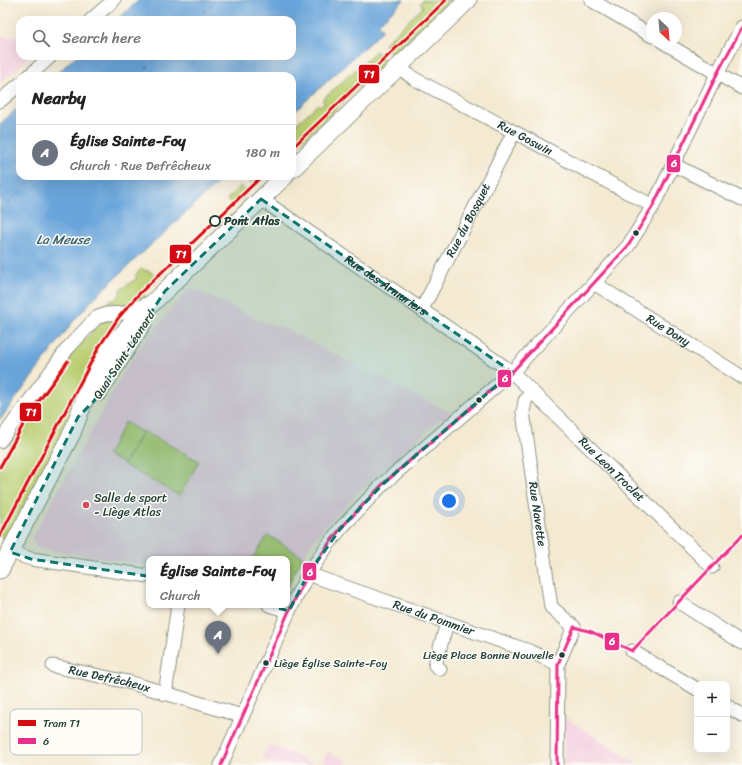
<!DOCTYPE html>
<html lang="en">
<head>
<meta charset="utf-8">
<style>
	:root { --surface:#fff; --page:#f2f2f2; --text:#222; --muted:#767676; --line:#e0e0e0; --accent:#d1495b }
	body { margin:0; font-family:Sriracha,sans-serif; background:var(--page); color:var(--text) }
	.controls { position:absolute; right:12px; bottom:12px; display:grid; overflow:hidden; border-radius:8px; box-shadow:0 4px 16px #0002 }
	.controls button { width:36px; height:36px; display:grid; place-items:center; padding:0; border:0; border-bottom:1px solid var(--line); background:var(--surface); color:var(--text); font:20px sans-serif }
	.compass { position:absolute; left:646px; top:12px; width:36px; height:36px; border-radius:50%; background:var(--surface); box-shadow:0 4px 16px #0002; rotate:154deg }
	.you { position:absolute; left:449px; top:501px; width:14px; height:14px; margin:-10px; border:3px solid #fff; border-radius:50%; background:#1a73e8; box-shadow:0 0 0 6px #1a73e833 }
	.badge { display:grid; place-items:center; width:26px; height:26px; border-radius:50%; background:var(--accent); color:#fff; font-size:13px; font-weight:700 }
	.pin { position:absolute; translate:-50% -33px; filter:drop-shadow(0 1px 2px #0008) }
	.pin::after { content:''; position:absolute; top:21px; width:14px; height:12px; background:inherit; clip-path:polygon(0 0,100% 0,50% 100%) }
	.popup { position:absolute; left:146px; top:556px; width:144px; height:52px; box-sizing:border-box; display:grid; place-content:center; border-radius:8px; background:var(--surface); filter:drop-shadow(0 1px 3px #0005); font-size:13px; white-space:nowrap; color:var(--muted) }
	.popup b { font-size:15px; color:var(--text) }
	.popup::after { content:''; position:absolute; left:50%; top:100%; margin-left:-8px; border:8px solid transparent; border-top-color:var(--surface) }
	.list { margin:0; padding:0; list-style:none }
	h2 { display:flex; justify-content:space-between; align-items:center; height:52px; margin:0; padding:0 16px; font-size:17px }
	h2 small { font-size:13px; font-weight:400; color:var(--muted) }
	.list li { display:grid; grid-template-columns:26px 1fr auto; gap:12px; align-items:center; box-sizing:border-box; height:56px; padding:0 16px; border-top:1px solid var(--line) }
	.list b { display:block; font-size:15px; white-space:nowrap }
	.list p { margin:0; font-size:13px; white-space:nowrap; color:var(--muted) }
	.list em { font-size:13px; font-style:normal; color:var(--muted) }
	.icon { flex:none; width:22px; height:22px; fill:none; stroke:currentColor; stroke-width:2; stroke-linecap:round; stroke-linejoin:round }
	.map { position:relative; flex:none; width:742px; height:765px; overflow:hidden }
	.search { position:absolute; background:var(--surface); box-shadow:0 4px 16px #0002; left:16px; top:16px; width:280px; height:44px; display:flex; align-items:center; gap:10px; box-sizing:border-box; padding:0 14px; border-radius:12px; color:var(--muted); font-size:15px }
	.panel { position:absolute; background:var(--surface); box-shadow:0 4px 16px #0002; left:16px; top:72px; width:280px; height:108px; border-radius:12px }
	.map>svg:first-child { display:block }
	.built { fill:#f3cfdf }
	.green { fill:#b9cd70; stroke:#6c8552 }
	.water { fill:#69a4da; stroke:#447087 }
	.lines { fill:none; stroke-linecap:round; stroke-linejoin:round }
	.ferry { stroke:#39616e; stroke-width:1; stroke-dasharray:5 4; stroke-linecap:butt }
	.minor-casing { stroke:#8a9382; stroke-width:15 }
	.major-casing { stroke:#8a9382; stroke-width:19 }
	.minor { stroke:#fff; stroke-width:13 }
	.major { stroke:#fff; stroke-width:17 }
	.bus-1-casing { stroke:#fdfcf7; stroke-width:6 }
	.bus-1 { stroke:#e8308a; stroke-width:3 }
	.tram-1-casing { stroke:#fdfcf7; stroke-width:6 }
	.tram-1 { stroke:#d50911; stroke-width:3 }
	.marked { fill:#0f766e; fill-opacity:0.2; stroke:#0f766e; stroke-width:3; stroke-dasharray:8 5; stroke-linejoin:round }
	.stop-dot { fill:#fdfcf7; stroke:#1f3d34; stroke-width:2 }
	.bus-dot { fill:#1f3d34; stroke:#fdfcf7; stroke-width:1.5 }
	.poi-dot { fill:#d1495b; stroke:#fdfcf7; stroke-width:1.5 }
	.labels { text-anchor:middle; stroke-width:3; stroke-linejoin:round; paint-order:stroke }
	.bus-label { font-size:11px; fill:#1f3d34; stroke:#fdfcf7; text-anchor:end }
	.street-label { font-size:12px; fill:#1f3d34; stroke:#fdfcf7 }
	.stop-label { font-size:12px; font-weight:bold; fill:#1f3d34; stroke:#fdfcf7; text-anchor:start }
	.poi-label { font-size:12px; fill:#1f3d34; stroke:#fdfcf7; text-anchor:start }
	.water-label { font-size:13px; font-style:italic; fill:#39616e; stroke:#fdfcf7 }
	.key { fill:#fdfcf7; stroke:#bac3bc; stroke-width:1 }
	.key-label { font-size:11px; fill:#1f3d34 }
	.line-badge { stroke:#fdfcf7; stroke-width:1.5 }
	.badge-label { font-size:11px; text-anchor:middle; font-weight:bold; fill:#fff }
</style>
</head>
<body>
<div class="map">
<svg width="742" height="765" viewBox="0 0 742 765">
	<rect width="100%" height="100%" fill="#fdfcf7"/>
	<filter id="ink" filterUnits="userSpaceOnUse"><feTurbulence type="fractalNoise" baseFrequency=".025" numOctaves="2"/><feDisplacementMap in="SourceGraphic" scale="8" xChannelSelector="R" yChannelSelector="G"/><feConvolveMatrix kernelMatrix="1 2 1 2 8 2 1 2 1" color-interpolation-filters="sRGB"/></filter>
	<filter id="wash" filterUnits="userSpaceOnUse"><feTurbulence type="fractalNoise" baseFrequency=".012" numOctaves="4" result="noise"/><feDisplacementMap in="SourceGraphic" scale="16" xChannelSelector="R" yChannelSelector="G"/><feGaussianBlur stdDeviation="0.9" result="paint"/><feColorMatrix in="noise" values="0 0 0 0 0 0 0 0 0 0 0 0 0 0 0 0 0 1.4 0 .05"/><feComposite in="paint" operator="in"/></filter>
	<g filter="url(#wash)">
		<rect width="100%" height="100%" fill="#f4e9d1"/>
		<path class="built" d="M0,36l20,2v18h11l-31,27z
			M190,287l76,36 13,3 174,88 -5,5h-8l-85,77 -42,44 -10,17 -35,-22 -16,24h-103v7l-112,-18 -5,-10 93,-168 19,-28z
			M564,717l22,14 53,34h-75z
			M269,744l46,21h-38l-15,-6z
			M327,752l20,9 -1,4h-24z"/>
		<path class="green" d="M423,0h27l-57,55 -9,-11 39,-37 -3,-4z
			M376,51l10,10 -94,90v-20l3,-3 -1,-2 24,-22 2,2 4,-4 -2,-2z
			M247,176h19l-11,11 -7,-7z
			M241,186l7,7 -14,13 -7,-7z
			M141,269l10,3 7,7 -15,15 4,4 -22,9h-22l9,-8 2,2 7,-8 -2,-2 18,-13 -2,-2z
			M112,320l7,5 -112,215 -7,-4v-74l26,-46 35,-51 41,-44z
			M125,422l17,10 -18,32 -17,-9z
			M143,431l56,30 -19,35 -56,-31z
			M268,535l35,22 -16,30v-28h-35z"/>
		<path class="water" d="M139,0h265l-26,24 5,6 -91,84v-38h-238l22,-20h216v-36h-175z
			M20,106v70h205l-130,121 -23,26 -72,97v-296z"/>
		<g class="lines">
			<path class="ferry" d="M196,20l20,-20
				M139,76l20,-20
				M0,212l36,-36"/>
		</g>
	</g>
	<g filter="url(#ink)">
		<g class="lines">
			<defs>
				<g id="minor">
					<path d="M591,0l61,36"/>
					<path d="M91,20l23,-20"/>
					<path d="M663,42l79,46"/>
					<path id="s1" d="M399,67l14,11 240,128"/>
					<path d="M29,76l22,-20"/>
					<path d="M0,101l20,-17"/>
					<path d="M674,165l68,34"/>
					<path id="s2" d="M261,199l251,173 200,195"/>
					<path id="s3" d="M594,283l148,94"/>
					<path id="s4" d="M422,309l92,-177"/>
					<path id="s5" d="M531,392l-6,9 -2,11 28,195 23,20 -16,37 -1,101"/>
					<path d="M0,441l68,-93 28,-30 10,-4 18,-1 25,-10"/>
					<path d="M10,552l21,7 118,17"/>
					<path id="s6" d="M308,574l221,77 29,13"/>
					<path d="M679,602l63,41"/>
					<path d="M269,605l20,6"/>
					<path d="M632,651l65,38"/>
					<path id="s7" d="M53,666l75,16 114,34"/>
					<path d="M440,669l-5,-4 12,-42"/>
					<path d="M165,694l13,-89"/>
					<path d="M727,706l15,9"/>
					<path d="M221,765l68,-154 19,-37 20,-29 13,-17 42,-44 129,-112 116,-126 25,-40 64,-132 25,-47"/>
				</g>
				<path id="major" d="M292,169l176,-169
					M99,392l44,-69
					M0,570l72,-137 14,-37 26,-51 33,-35 140,-134"/>
			</defs>
			<use href="#minor" class="minor-casing"/>
			<use href="#major" class="major-casing"/>
			<use href="#minor" class="minor"/>
			<use href="#major" class="major"/>
			<defs>
				<path id="bus-1" d="M221,765l68,-154 19,-37 20,-29 13,-17 42,-44 129,-112 116,-126 25,-40 64,-132 25,-47
					M557,765l1,-101 16,-37 18,5 40,19 110,-116"/>
			</defs>
			<use href="#bus-1" class="bus-1-casing"/>
			<use href="#bus-1" class="bus-1"/>
			<defs>
				<path id="tram-1" d="M292,148l154,-148
					M0,467l28,-51 40,-55
					M0,536l99,-189 20,-30 20,-23 123,-118"/>
			</defs>
			<use href="#tram-1" class="tram-1-casing"/>
			<use href="#tram-1" class="tram-1"/>
		</g>
	</g>
	<path class="marked" d="M261,199l251,173 -129,112 -42,44 -33,46 -19,37 -108,-30 -150,-22 -21,-7 68,-135 16,-16 71,-110z"/>
	<circle class="stop-dot" cx="215" cy="221" r="5"/>
	<g class="bus-dot">
		<circle cx="636" cy="233" r="3.5"/>
		<circle cx="479" cy="400" r="3.5"/>
		<circle cx="562" cy="655" r="3.5"/>
		<circle cx="266" cy="663" r="3.5"/>
	</g>
	<circle class="poi-dot" cx="86" cy="505" r="4"/>
	<g class="labels">
		<g class="bus-label">
			<text x="554" y="659">Liège Place Bonne Nouvelle</text>
			<text x="274" y="667" text-anchor="start">Liège Église Sainte-Foy</text>
		</g>
		<g class="street-label">
			<text dy="4" stroke="none"><textPath href="#s1" startOffset="145">Rue Goswin</textPath></text>
			<text dy="4" stroke="none"><textPath href="#s4" startOffset="100">Rue du Bosquet</textPath></text>
			<text dy="4" stroke="none"><textPath href="#s2" startOffset="152">Rue des Armuriers</textPath></text>
			<text dy="4" stroke="none"><textPath href="#s3" startOffset="88">Rue Dony</textPath></text>
			<text transform="translate(124 355) rotate(-57)" y="4">Quai Saint-Léonard</text>
			<text dy="4" stroke="none"><textPath href="#s2" startOffset="444">Rue Leon Troclet</textPath></text>
			<text dy="4" stroke="none"><textPath href="#s5" startOffset="125">Rue Navette</textPath></text>
			<text dy="4" stroke="none"><textPath href="#s6" startOffset="133">Rue du Pommier</textPath></text>
			<text dy="4" stroke="none"><textPath href="#s7" startOffset="58">Rue Defrêcheux</textPath></text>
		</g>
		<g class="stop-label">
			<text x="224" y="225">Pont Atlas</text>
		</g>
		<g class="poi-label">
			<text x="94" y="502">Salle de sport<tspan x="94" dy="14">- Liège Atlas</tspan></text>
		</g>
		<g class="water-label">
			<text x="63" y="244">La Meuse</text>
		</g>
	</g>
	<rect x="10" y="709" width="132" height="46" rx="6" class="key"/>
	<rect x="18" y="720" width="18" height="6" fill="#d50911"/>
	<rect x="18" y="738" width="18" height="6" fill="#e8308a"/>
	<g class="key-label">
		<text x="43" y="727">Tram T1</text>
		<text x="43" y="745">6</text>
	</g>
	<g class="line-badge">
		<rect x="358" y="64" width="22" height="20" rx="4" fill="#d50911"/>
		<rect x="666" y="154" width="15" height="19" rx="4" fill="#e8308a"/>
		<rect x="169" y="244" width="23" height="20" rx="4" fill="#d50911"/>
		<rect x="497" y="369" width="15" height="19" rx="4" fill="#e8308a"/>
		<rect x="19" y="402" width="23" height="20" rx="4" fill="#d50911"/>
		<rect x="302" y="562" width="15" height="19" rx="4" fill="#e8308a"/>
		<rect x="604" y="632" width="16" height="19" rx="4" fill="#e8308a"/>
	</g>
	<g class="badge-label">
		<text x="369" y="78">T1</text>
		<text x="674" y="167">6</text>
		<text x="181" y="258">T1</text>
		<text x="505" y="382">6</text>
		<text x="31" y="416">T1</text>
		<text x="310" y="576">6</text>
		<text x="612" y="645">6</text>
	</g>
</svg>
<div class="controls">
<button>+</button>
<button>−</button>
</div>
<svg class="compass" viewBox="-18 -18 36 36"><path d="M0-13l5 13h-10z" fill="#e53935"/><path d="M0 13l5-13h-10z" fill="#767676"/></svg>
<div class="you"></div>
<div class="pin badge" style="left:218px;top:654px;background:#6b7280">A</div>
<div class="popup"><b>Église Sainte-Foy</b>Church</div>
<div class="search"><svg class="icon" aria-label="search" viewBox="0 0 24 24"><circle cx="10" cy="10" r="6"/><path d="M15 15l6 6"/></svg>Search here</div>
<section class="panel">
<h2>Nearby<small></small></h2>
<ul class="list">
<li><span class="badge" style="background:#6b7280">A</span><div><b>Église Sainte-Foy</b><p>Church · Rue Defrêcheux</p></div><em>180 m</em></li>
</ul>
</section>
</div>
</body>
</html>
